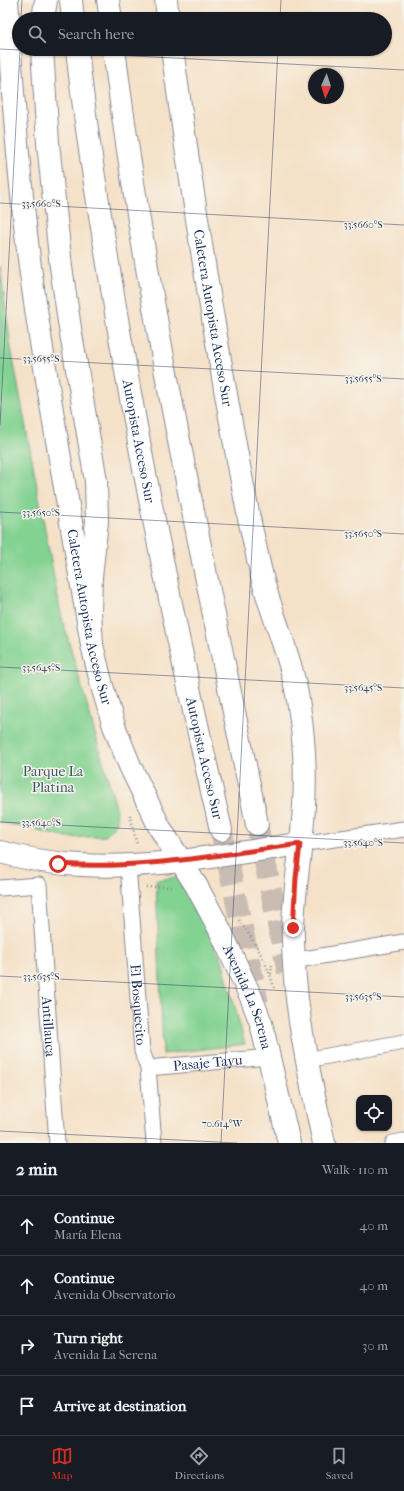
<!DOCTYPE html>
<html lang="en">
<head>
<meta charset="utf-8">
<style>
	:root { --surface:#171b24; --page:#242831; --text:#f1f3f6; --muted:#9ea1a6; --line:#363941; --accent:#d93025 }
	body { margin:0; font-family:"IM FELL French Canon",serif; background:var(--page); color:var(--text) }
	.controls { position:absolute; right:12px; bottom:12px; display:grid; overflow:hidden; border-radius:8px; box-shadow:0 1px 3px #0004 }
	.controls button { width:36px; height:36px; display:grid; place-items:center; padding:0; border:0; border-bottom:1px solid var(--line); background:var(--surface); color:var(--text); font:20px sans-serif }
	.compass { position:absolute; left:308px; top:68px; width:36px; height:36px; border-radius:50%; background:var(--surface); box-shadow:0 1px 3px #0004; rotate:183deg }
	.stop { position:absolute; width:12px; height:12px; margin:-9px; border:3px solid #d93025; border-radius:50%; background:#fff }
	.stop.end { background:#d93025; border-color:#fff; box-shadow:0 1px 4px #0008 }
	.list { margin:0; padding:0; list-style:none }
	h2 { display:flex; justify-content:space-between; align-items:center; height:52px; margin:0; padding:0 16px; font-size:17px }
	h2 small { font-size:13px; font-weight:400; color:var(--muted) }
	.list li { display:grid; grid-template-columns:26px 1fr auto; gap:12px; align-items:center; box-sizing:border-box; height:60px; padding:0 16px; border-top:1px solid var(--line) }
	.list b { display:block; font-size:15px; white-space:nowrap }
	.list p { margin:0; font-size:13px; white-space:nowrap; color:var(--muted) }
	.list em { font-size:13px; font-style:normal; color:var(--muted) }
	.icon { flex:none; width:22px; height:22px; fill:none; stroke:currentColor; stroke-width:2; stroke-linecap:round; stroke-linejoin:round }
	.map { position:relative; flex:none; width:404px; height:1143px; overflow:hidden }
	.search { position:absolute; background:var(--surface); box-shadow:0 1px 3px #0004; left:12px; right:12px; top:12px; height:44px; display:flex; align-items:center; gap:10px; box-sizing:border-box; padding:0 14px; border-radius:22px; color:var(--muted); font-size:15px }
	.sheet { height:292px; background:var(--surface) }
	nav { display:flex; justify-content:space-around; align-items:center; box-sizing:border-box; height:56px; border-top:1px solid var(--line); background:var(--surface); font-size:11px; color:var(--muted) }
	nav a { display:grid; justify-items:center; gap:2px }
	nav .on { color:var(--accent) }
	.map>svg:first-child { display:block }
	.green { fill:#82d291; stroke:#4e8078 }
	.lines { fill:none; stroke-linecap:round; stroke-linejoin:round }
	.highway-tunnel { stroke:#c9bdb3; stroke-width:22; stroke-dasharray:22 11; stroke-linecap:butt }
	.street-casing { stroke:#888893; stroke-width:17 }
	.secondary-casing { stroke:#888893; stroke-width:24 }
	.highway-casing { stroke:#888893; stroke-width:24 }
	.path { stroke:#888893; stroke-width:2.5; stroke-dasharray:1 3; stroke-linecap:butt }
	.street { stroke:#fff; stroke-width:15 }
	.secondary { stroke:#fff; stroke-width:22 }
	.highway { stroke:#fff; stroke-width:22 }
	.route { stroke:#d93025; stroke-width:5 }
	.ticks { fill:none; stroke:#1b2f5e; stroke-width:1; stroke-opacity:0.45 }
	.labels { text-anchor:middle; stroke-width:3; stroke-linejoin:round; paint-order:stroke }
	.street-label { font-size:14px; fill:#1b2f5e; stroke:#f7f3e8 }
	.park-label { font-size:14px; fill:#35586b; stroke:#f7f3e8 }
	.ticks-label { font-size:10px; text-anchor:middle; fill:#1b2f5e; stroke:#f7f3e8; stroke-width:3; stroke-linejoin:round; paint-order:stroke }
</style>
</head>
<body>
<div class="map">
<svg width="404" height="1143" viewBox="0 0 404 1143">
	<rect width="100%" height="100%" fill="#f7f3e8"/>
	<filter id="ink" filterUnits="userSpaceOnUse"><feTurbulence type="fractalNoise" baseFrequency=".025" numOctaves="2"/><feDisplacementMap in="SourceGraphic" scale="8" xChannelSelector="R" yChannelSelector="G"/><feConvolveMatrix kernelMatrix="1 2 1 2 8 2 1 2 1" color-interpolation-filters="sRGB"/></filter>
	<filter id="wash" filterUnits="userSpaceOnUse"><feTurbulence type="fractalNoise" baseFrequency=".012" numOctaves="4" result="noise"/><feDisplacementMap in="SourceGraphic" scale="16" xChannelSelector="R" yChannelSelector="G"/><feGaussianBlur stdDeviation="0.9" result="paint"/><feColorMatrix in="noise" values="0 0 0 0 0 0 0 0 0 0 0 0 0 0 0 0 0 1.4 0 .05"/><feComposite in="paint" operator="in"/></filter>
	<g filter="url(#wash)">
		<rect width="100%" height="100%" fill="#f5e1c8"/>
		<path class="green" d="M0,266l11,82 50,266 55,193 1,15 -11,14 -38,2 -68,-16z
			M180,877l42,83 23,84 -82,10 -7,-174z"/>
	</g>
	<g filter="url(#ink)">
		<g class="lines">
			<path class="highway-tunnel" d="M257,824l31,148
				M221,830l37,173"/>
			<defs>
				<g id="street">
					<path d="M300,844l104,-15"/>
					<path id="s1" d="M128,865l14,186 6,17 6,75"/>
					<path id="s2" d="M0,888l39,-3 18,258"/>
					<path d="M293,962l11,-3 100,-17"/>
					<path d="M306,1060l98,-18"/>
					<path id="s3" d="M148,1068l121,-11"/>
					<path d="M393,1143l11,-2"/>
				</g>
				<g id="secondary">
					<path id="s4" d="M7,0c5,89 12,179 23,267 17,126 41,252 62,378l10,41 12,40 16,40 30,62 37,59 22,41 32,69 10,26 28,120"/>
					<path d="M166,0l2,19"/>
					<path id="s5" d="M172,49c22,158 47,317 78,474 5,21 9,44 15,65 11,37 27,74 33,112 6,35 8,71 6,106 -2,41 -10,81 -11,122 -1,74 16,144 31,215"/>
					<path d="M0,852c27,7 53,12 81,13 73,4 147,-11 219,-21"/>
				</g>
				<g id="highway">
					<path d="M71,0l2,19"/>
					<path d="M108,0l3,19"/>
					<path d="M43,19l3,-19"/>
					<path d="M42,49l6,94 13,124 9,61 26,153 1,40 -6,56 -1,35 2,33"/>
					<path id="s6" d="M77,49c10,93 26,184 41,276 29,170 64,338 103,505"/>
					<path d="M114,49c33,261 91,518 143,775"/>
				</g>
			</defs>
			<use href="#street" class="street-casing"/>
			<use href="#secondary" class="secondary-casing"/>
			<use href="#highway" class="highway-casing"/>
			<path class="path" d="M130,815l7,30
				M146,887h27
				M239,920c15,21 29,43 35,68
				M271,974l1,-11"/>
			<use href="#street" class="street"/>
			<use href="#secondary" class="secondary"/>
			<use href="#highway" class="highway"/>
		</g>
	</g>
	<g class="lines" filter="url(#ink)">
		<path class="route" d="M58,864c81,6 162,-9 242,-20l-4,34 -3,50"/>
	</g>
	<path class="ticks" d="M21,19l1,-19M280,19l1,-19M0,49l404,21M0,203l404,22M0,358l404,21M0,425l20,-376M0,512l404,22M0,667l404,21M0,822l404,21M0,976l404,21M0,1131l237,12M221,1143l57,-1094"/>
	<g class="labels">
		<g class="street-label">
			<text dy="5" stroke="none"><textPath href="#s5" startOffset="272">Caletera Autopista Acceso Sur</textPath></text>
			<text dy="5" stroke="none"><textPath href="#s6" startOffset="397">Autopista Acceso Sur</textPath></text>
			<text dy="5" stroke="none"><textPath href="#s4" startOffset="623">Caletera Autopista Acceso Sur</textPath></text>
			<text dy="5" stroke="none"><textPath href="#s6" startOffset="721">Autopista Acceso Sur</textPath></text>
			<text dy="5" stroke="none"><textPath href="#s4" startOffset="1038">Avenida La Serena</textPath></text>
			<text dy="5" stroke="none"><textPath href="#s1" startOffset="140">El Bosquecito</textPath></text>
			<text dy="5" stroke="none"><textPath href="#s2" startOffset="181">Antillauca</textPath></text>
			<text dy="5" stroke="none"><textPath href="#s3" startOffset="60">Pasaje Tayu</textPath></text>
		</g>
		<g class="park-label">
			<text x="53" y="776">Parque La<tspan x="53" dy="16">Platina</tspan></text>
		</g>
	</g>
	<g class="ticks-label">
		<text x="41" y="207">33.5660°S</text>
		<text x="363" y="228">33.5660°S</text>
		<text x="41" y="362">33.5655°S</text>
		<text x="363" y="382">33.5655°S</text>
		<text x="41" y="516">33.5650°S</text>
		<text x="363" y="537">33.5650°S</text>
		<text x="41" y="671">33.5645°S</text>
		<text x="363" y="691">33.5645°S</text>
		<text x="41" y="826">33.5640°S</text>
		<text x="363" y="846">33.5640°S</text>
		<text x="41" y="980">33.5635°S</text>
		<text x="363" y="1000">33.5635°S</text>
		<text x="222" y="1127">70.614°W</text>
	</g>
</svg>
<div class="controls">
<button><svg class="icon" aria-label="locate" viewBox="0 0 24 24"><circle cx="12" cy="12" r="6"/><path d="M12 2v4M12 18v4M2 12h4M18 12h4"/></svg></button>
</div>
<svg class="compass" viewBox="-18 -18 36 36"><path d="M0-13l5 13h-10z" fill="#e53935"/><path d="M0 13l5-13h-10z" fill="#9ea1a6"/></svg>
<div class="stop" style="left:58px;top:864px"></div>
<div class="stop end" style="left:293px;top:928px"></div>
<div class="search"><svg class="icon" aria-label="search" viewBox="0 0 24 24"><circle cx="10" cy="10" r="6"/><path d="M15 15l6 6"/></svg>Search here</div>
</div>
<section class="sheet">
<h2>2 min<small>Walk · 110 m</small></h2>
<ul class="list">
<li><svg class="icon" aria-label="ahead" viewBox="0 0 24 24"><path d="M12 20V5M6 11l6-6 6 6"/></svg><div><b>Continue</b><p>María Elena</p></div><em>40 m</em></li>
<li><svg class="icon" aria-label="ahead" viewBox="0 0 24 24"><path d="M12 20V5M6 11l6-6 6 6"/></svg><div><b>Continue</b><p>Avenida Observatorio</p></div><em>40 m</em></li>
<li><svg class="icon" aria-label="right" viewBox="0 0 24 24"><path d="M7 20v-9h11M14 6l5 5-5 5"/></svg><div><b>Turn right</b><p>Avenida La Serena</p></div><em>30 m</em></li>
<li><svg class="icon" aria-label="arrive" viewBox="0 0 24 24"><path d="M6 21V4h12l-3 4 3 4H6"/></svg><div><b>Arrive at destination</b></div></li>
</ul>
</section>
<nav>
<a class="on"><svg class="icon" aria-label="map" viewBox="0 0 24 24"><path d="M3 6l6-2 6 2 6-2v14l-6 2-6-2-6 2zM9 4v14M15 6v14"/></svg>Map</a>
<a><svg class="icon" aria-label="directions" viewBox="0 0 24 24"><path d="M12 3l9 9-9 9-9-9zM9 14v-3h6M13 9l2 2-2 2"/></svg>Directions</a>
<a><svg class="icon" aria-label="saved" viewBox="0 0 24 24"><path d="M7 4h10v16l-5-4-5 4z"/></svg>Saved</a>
</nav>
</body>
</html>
